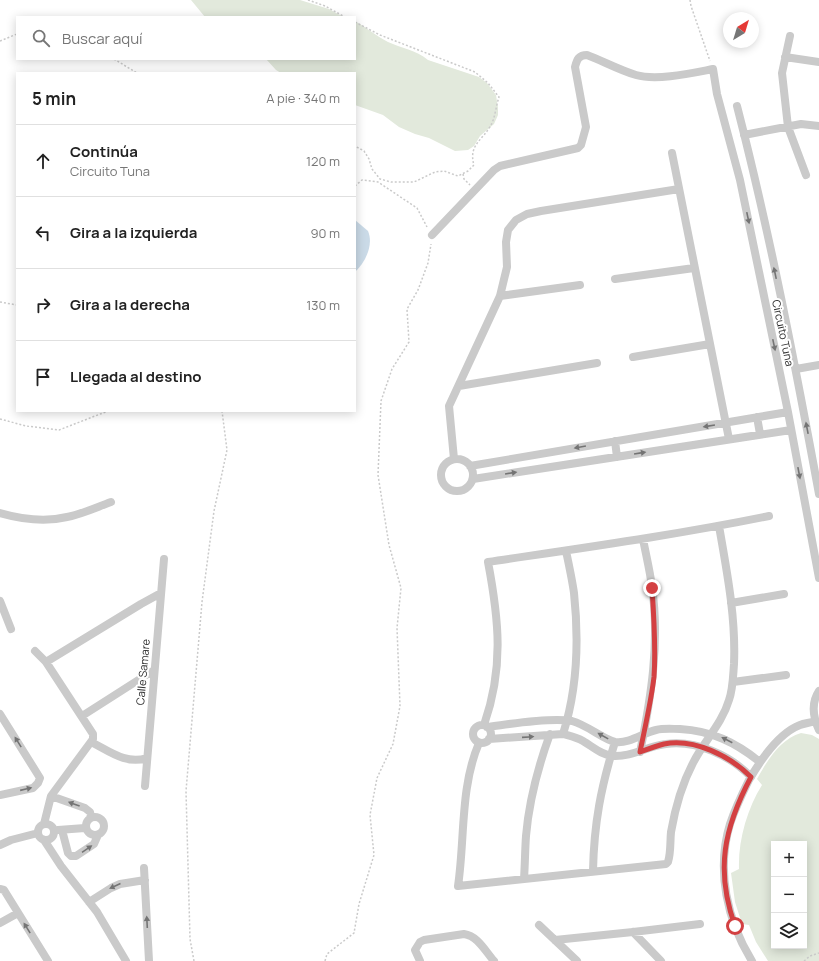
<!DOCTYPE html>
<html lang="es">
<head>
<meta charset="utf-8">
<style>
	:root { --surface:#fff; --page:#f2f2f2; --text:#222; --muted:#767676; --line:#e0e0e0 }
	body { margin:0; font-family:Manrope,sans-serif; background:var(--page); color:var(--text) }
	.controls { position:absolute; right:12px; bottom:12px; display:grid; overflow:hidden; border-radius:0px; box-shadow:0 2px 10px #0003 }
	.controls button { width:36px; height:36px; display:grid; place-items:center; padding:0; border:0; border-bottom:1px solid var(--line); background:var(--surface); color:var(--text); font:20px sans-serif }
	.compass { position:absolute; left:723px; top:12px; width:36px; height:36px; border-radius:50%; background:var(--surface); box-shadow:0 2px 10px #0003; rotate:38deg }
	.stop { position:absolute; width:12px; height:12px; margin:-9px; border:3px solid #d34042; border-radius:50%; background:#fff }
	.stop.end { background:#d34042; border-color:#fff; box-shadow:0 1px 4px #0008 }
	.list { margin:0; padding:0; list-style:none }
	h2 { display:flex; justify-content:space-between; align-items:center; height:52px; margin:0; padding:0 16px; font-size:17px }
	h2 small { font-size:13px; font-weight:400; color:var(--muted) }
	.list li { display:grid; grid-template-columns:26px 1fr auto; gap:12px; align-items:center; box-sizing:border-box; height:72px; padding:0 16px; border-top:1px solid var(--line) }
	.list b { display:block; font-size:15px; white-space:nowrap }
	.list p { margin:0; font-size:13px; white-space:nowrap; color:var(--muted) }
	.list em { font-size:13px; font-style:normal; color:var(--muted) }
	.icon { flex:none; width:22px; height:22px; fill:none; stroke:currentColor; stroke-width:2; stroke-linecap:round; stroke-linejoin:round }
	.map { position:relative; flex:none; width:819px; height:961px; overflow:hidden }
	.search { position:absolute; background:var(--surface); box-shadow:0 2px 10px #0003; left:16px; top:16px; width:340px; height:44px; display:flex; align-items:center; gap:10px; box-sizing:border-box; padding:0 14px; border-radius:0px; color:var(--muted); font-size:15px }
	.panel { position:absolute; background:var(--surface); box-shadow:0 2px 10px #0003; left:16px; top:72px; width:340px; height:340px; border-radius:0px }
	.map>svg:first-child { display:block }
	.green { fill:#e2e9dc; fill-rule:evenodd }
	.water { fill:#cadae7 }
	.lines { fill:none; stroke-linecap:round; stroke-linejoin:round }
	.path { stroke:#cacaca; stroke-width:1.5; stroke-dasharray:2 2; stroke-linecap:butt }
	.minor { stroke:#cacaca; stroke-width:8 }
	.oneway { fill:#747474 }
	.route { stroke:#d34042; stroke-width:5 }
	.labels { text-anchor:middle; stroke-width:4; stroke-linejoin:round; paint-order:stroke }
	.street-label { font-size:11px; fill:#2d2d2d; stroke:#fff }
</style>
</head>
<body>
<div class="map">
<svg width="819" height="961" viewBox="0 0 819 961">
	<rect width="100%" height="100%" fill="#fff"/>
	<path class="green" d="M191,0h109l29,9 9,5 7,3h-140z
		M355,21c11,6 21,15 33,21 13,6 28,8 40,18l51,17 8,6 9,12 2,13v7l-4,9 -14,12 -6,10 -6,4 -13,1 -26,-13 -14,-4 -16,-7 -16,-12 -28,-10v-32h-74l-5,-3 -10,-11h89z
		M801,733l11,2 7,4v222h-51l-12,-19 -7,-17 -7,-1 -7,-22 -4,-29 8,-4c-1,-28 8,-60 23,-84l-5,-6c10,-18 23,-40 44,-46zM774,844h30v102h-30z"/>
	<path class="water" d="M355,220l13,11c6,14 -3,32 -13,41z"/>
	<g class="lines">
		<path class="path" d="M308,0l17,6 20,11
			M690,0l1,6 19,55
			M355,22l25,13 95,37 13,11 11,14c-3,9 -4,21 -8,28 -8,15 -23,20 -17,40l-6,6 -10,5 -14,-5 -9,1 -21,10h-23l-11,-3 -8,-10 -3,-10 -5,-8 -9,-5
			M0,41l17,-7
			M114,59l23,14
			M463,174l1,5 6,6
			M355,186l7,-6 16,2 39,26 10,19
			M0,302l17,3
			M0,419l26,7 33,4 49,-19
			M194,961l-4,-22 -4,-148 16,-189 12,-91 13,-61 -5,-39
			M325,961l2,-7 27,-21 5,-29 15,-49 -4,-40 7,-37 16,-34 7,-38 -3,-78 4,-40 -12,-43 -11,-70 3,-74 11,-32 17,-27 -2,-33 11,-19 10,-27 3,-19
			M804,961l6,-5 9,-3"/>
		<path class="minor" d="M790,36l-8,37 6,54 18,48
			M785,57l34,5
			M737,106c33,128 58,258 82,388
			M744,135l57,-11 18,2
			M672,153l57,286
			M432,235l62,-65 6,-4 78,-18 3,-3 5,-18 -11,-60c2,-8 4,-12 12,-12 16,6 32,15 49,20 21,6 56,-2 77,-6l4,25 23,86 48,232 31,166
			M615,279l79,-11
			M500,296l80,-11
			M633,357l77,-13
			M796,369l23,-4
			M459,386l138,-23
			M757,417l3,17
			M615,441l2,16
			M441 475a16 16 0 1 1 32 0a16 16 0 1 1-32 0Z
			M454,459l-5,-53 51,-110 7,-29 -1,-25 2,-12 8,-10 11,-6 14,-3 138,-22
			M470,466l318,-54
			M473,479l318,-49
			M0,513c21,6 46,9 67,4 15,-3 30,-10 44,-15
			M0,601l11,28
			M731,603l53,-9
			M35,651l11,11 47,72v5l-42,57 -7,28
			M46,662l95,-58 20,-11
			M733,682l53,-7
			M819,691c-8,12 -6,26 0,39
			M0,714l40,64 -2,5 -5,5 -33,7
			M82,716l72,-46
			M473 734a9 9 0 1 1 18 0a9 9 0 1 1-18 0Z
			M484,725c20,-57 15,-105 4,-163 94,-14 188,-27 281,-46
			M487,727c23,-3 46,-7 70,-7 4,0 10,0 15,1 15,4 31,18 43,21 14,2 28,-9 41,-12 8,-2 16,-1 24,-1 32,2 55,13 80,33
			M563,734c14,-44 16,-94 11,-141 -2,-14 -5,-28 -8,-42
			M489,739l74,-5c7,2 13,3 20,7 9,5 18,14 30,15 20,1 34,-10 53,-12 30,-4 64,11 85,33
			M91,742c18,9 35,23 56,16
			M479,743c-19,44 -14,96 -21,143l208,-22 2,-2c3,-9 2,-20 3,-30 4,-23 11,-48 22,-69 11,-22 29,-39 36,-63 4,-11 4,-24 5,-36 2,-46 -7,-92 -15,-138
			M640,752c11,-54 20,-110 12,-165 -2,-16 -6,-32 -9,-48
			M145,786l19,-227
			M51,796l34,12 5,4 1,5
			M86 826a9 9 0 1 1 18 0a9 9 0 1 1-18 0Z
			M38 832a8 8 0 1 1 16 0a8 8 0 1 1-16 0Z
			M58,830l27,-2
			M62,830l6,23 3,3h5l18,-12 4,-9
			M44,840l17,26 36,46 29,49
			M0,845l11,-5 27,-7
			M144,868l5,93
			M593,871c1,-48 8,-84 22,-129
			M524,879c1,-15 1,-29 2,-43 3,-35 12,-69 24,-102
			M0,889l4,1 44,71
			M89,902l22,-14 9,-4 25,-4
			M0,923l18,-10
			M539,925l38,36
			M633,932l28,29
			M555,940l78,-8 67,-8
			M420,961l-5,-11 5,-8 4,-2 40,-6c14,2 21,17 30,27
			M752,961c-25,-40 -36,-91 -22,-137 5,-15 12,-30 19,-44 11,-19 30,-47 51,-55 5,-2 10,-2 15,-4"/>
	</g>
	<defs><path id="oneway-solid" d="M-6-.8H1V-3.2L6.5 0L1 3.2V.8H-6Z"/></defs>
	<g class="oneway">
		<use href="#oneway-solid" transform="translate(748 218) rotate(78)"/>
		<use href="#oneway-solid" transform="translate(775 273) rotate(-102)"/>
		<use href="#oneway-solid" transform="translate(774 345) rotate(78)"/>
		<use href="#oneway-solid" transform="translate(709 426) rotate(171)"/>
		<use href="#oneway-solid" transform="translate(807 428) rotate(-101)"/>
		<use href="#oneway-solid" transform="translate(580 447) rotate(170)"/>
		<use href="#oneway-solid" transform="translate(640 453) rotate(-9)"/>
		<use href="#oneway-solid" transform="translate(511 473) rotate(-9)"/>
		<use href="#oneway-solid" transform="translate(799 473) rotate(79)"/>
		<use href="#oneway-solid" transform="translate(603 736) rotate(-151)"/>
		<use href="#oneway-solid" transform="translate(528 737) rotate(-4)"/>
		<use href="#oneway-solid" transform="translate(727 740) rotate(-153)"/>
		<use href="#oneway-solid" transform="translate(18 742) rotate(-122)"/>
		<use href="#oneway-solid" transform="translate(26 789) rotate(-13)"/>
		<use href="#oneway-solid" transform="translate(74 804) rotate(-160)"/>
		<use href="#oneway-solid" transform="translate(87 849) rotate(-34)"/>
		<use href="#oneway-solid" transform="translate(115 886) rotate(156)"/>
		<use href="#oneway-solid" transform="translate(147 922) rotate(-93)"/>
		<use href="#oneway-solid" transform="translate(27 928) rotate(-122)"/>
	</g>
	<g class="lines">
		<path class="route" d="M652,588c2,29 4,59 2,89 -3,25 -9,50 -14,75 8,-3 16,-6 24,-8 30,-6 66,12 87,33 -27,51 -36,93 -16,149"/>
	</g>
	<g class="labels">
		<g class="street-label">
			<text transform="translate(783 333) rotate(78)" y="4">Circuito Tuna</text>
			<text transform="translate(143 672) rotate(-85)" y="4">Calle Samare</text>
		</g>
	</g>
</svg>
<div class="controls">
<button>+</button>
<button>−</button>
<button><svg class="icon" aria-label="layers" viewBox="0 0 24 24"><path d="M12 4l9 5-9 5-9-5zM3 14l9 5 9-5"/></svg></button>
</div>
<svg class="compass" viewBox="-18 -18 36 36"><path d="M0-13l5 13h-10z" fill="#e53935"/><path d="M0 13l5-13h-10z" fill="#767676"/></svg>
<div class="stop" style="left:735px;top:926px"></div>
<div class="stop end" style="left:652px;top:588px"></div>
<div class="search"><svg class="icon" aria-label="search" viewBox="0 0 24 24"><circle cx="10" cy="10" r="6"/><path d="M15 15l6 6"/></svg>Buscar aquí</div>
<section class="panel">
<h2>5 min<small>A pie · 340 m</small></h2>
<ul class="list">
<li><svg class="icon" aria-label="ahead" viewBox="0 0 24 24"><path d="M12 20V5M6 11l6-6 6 6"/></svg><div><b>Continúa</b><p>Circuito Tuna</p></div><em>120 m</em></li>
<li><svg class="icon" aria-label="left" viewBox="0 0 24 24"><path d="M17 20v-9H6M10 6l-5 5 5 5"/></svg><div><b>Gira a la izquierda</b></div><em>90 m</em></li>
<li><svg class="icon" aria-label="right" viewBox="0 0 24 24"><path d="M7 20v-9h11M14 6l5 5-5 5"/></svg><div><b>Gira a la derecha</b></div><em>130 m</em></li>
<li><svg class="icon" aria-label="arrive" viewBox="0 0 24 24"><path d="M6 21V4h12l-3 4 3 4H6"/></svg><div><b>Llegada al destino</b></div></li>
</ul>
</section>
</div>
</body>
</html>
